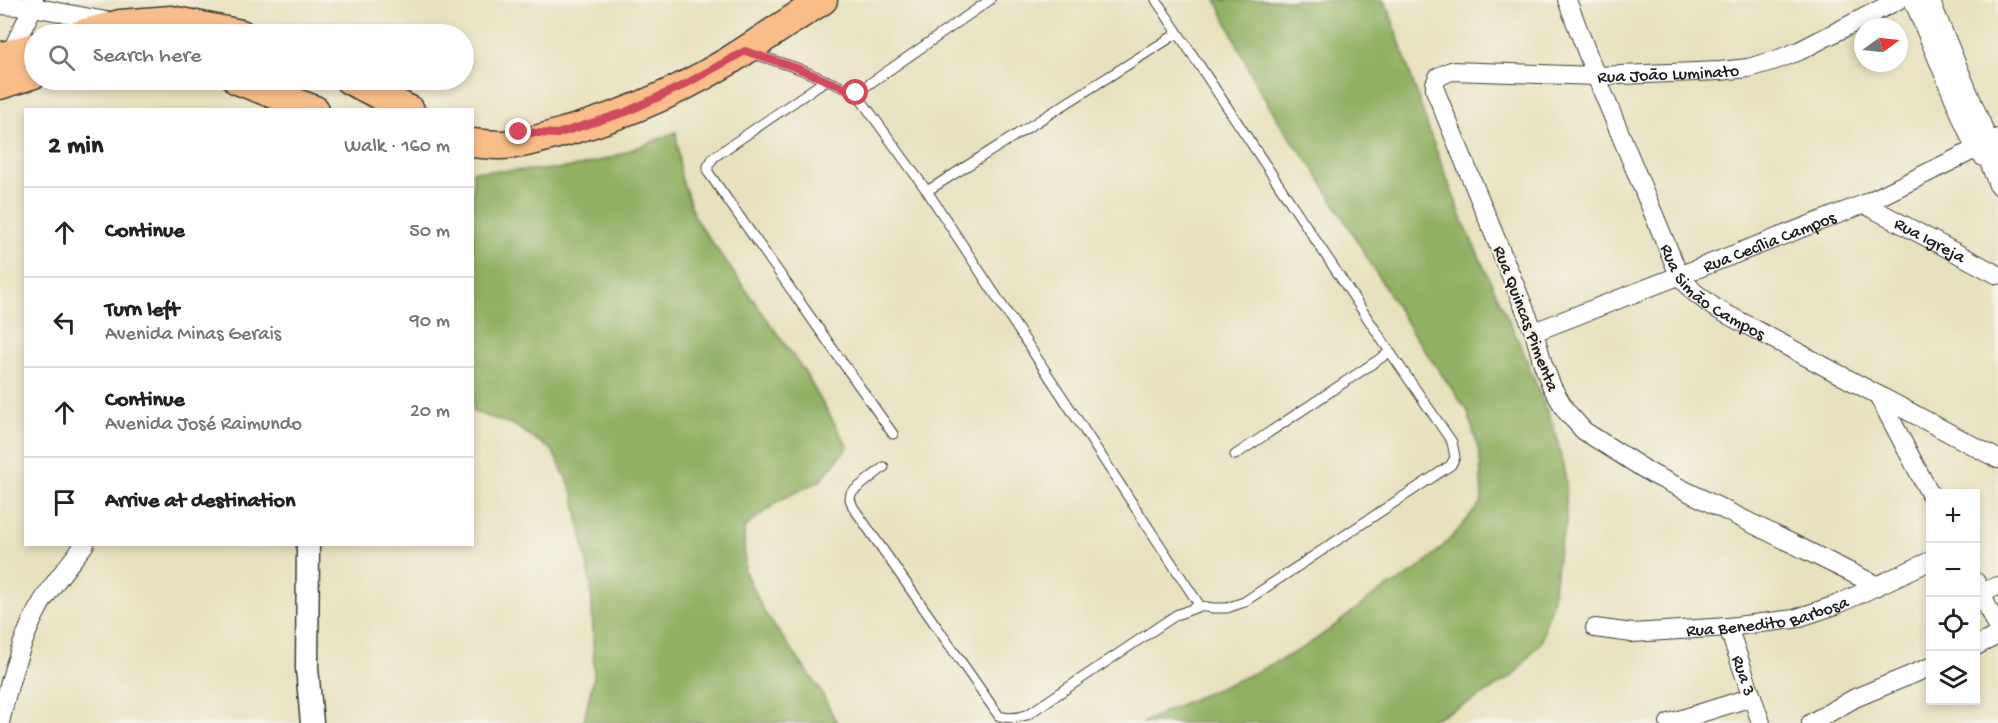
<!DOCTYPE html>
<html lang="en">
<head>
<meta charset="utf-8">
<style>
	:root { --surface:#fff; --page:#f6f6f6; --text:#222; --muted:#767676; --line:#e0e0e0 }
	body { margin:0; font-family:"Gochi Hand",sans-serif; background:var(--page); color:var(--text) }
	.controls { position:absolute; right:18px; bottom:18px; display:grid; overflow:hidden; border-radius:0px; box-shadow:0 3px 9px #0003 }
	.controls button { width:54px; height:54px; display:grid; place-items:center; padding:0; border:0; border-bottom:2px solid var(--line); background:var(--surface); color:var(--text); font:30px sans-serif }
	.compass { position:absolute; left:1854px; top:18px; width:54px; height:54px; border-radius:50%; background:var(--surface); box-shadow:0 3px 9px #0003; rotate:75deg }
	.stop { position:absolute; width:18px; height:18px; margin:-14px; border:4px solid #d1495b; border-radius:50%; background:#fff }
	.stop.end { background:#d1495b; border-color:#fff; box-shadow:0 2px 6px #0008 }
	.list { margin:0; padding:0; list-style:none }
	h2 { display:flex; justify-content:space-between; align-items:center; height:78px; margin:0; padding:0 24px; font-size:26px }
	h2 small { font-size:20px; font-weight:400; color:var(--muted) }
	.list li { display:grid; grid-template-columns:39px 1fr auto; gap:18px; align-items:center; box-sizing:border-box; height:90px; padding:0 24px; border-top:2px solid var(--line) }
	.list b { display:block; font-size:22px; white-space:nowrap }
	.list p { margin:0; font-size:20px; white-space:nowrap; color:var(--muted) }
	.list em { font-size:20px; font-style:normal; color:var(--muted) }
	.icon { flex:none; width:33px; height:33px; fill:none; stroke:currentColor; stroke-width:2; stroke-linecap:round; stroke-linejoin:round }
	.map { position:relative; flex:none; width:1998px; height:723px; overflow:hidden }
	.search { position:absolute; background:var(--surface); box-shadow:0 3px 9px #0003; left:24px; top:24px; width:450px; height:66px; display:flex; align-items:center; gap:15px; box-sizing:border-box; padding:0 21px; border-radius:33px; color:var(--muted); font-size:22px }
	.panel { position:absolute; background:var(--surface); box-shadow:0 3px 9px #0003; left:24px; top:108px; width:450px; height:438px; border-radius:0px }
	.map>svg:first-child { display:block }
	.forest { fill:#91b064; stroke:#566640; stroke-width:1.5 }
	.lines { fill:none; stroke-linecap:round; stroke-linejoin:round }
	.service-casing { stroke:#3a3a34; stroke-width:11 }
	.minor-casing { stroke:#3a3a34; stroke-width:20 }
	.tertiary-casing { stroke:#3a3a34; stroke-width:25 }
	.primary-casing { stroke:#3a3a34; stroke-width:31 }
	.service { stroke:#fff; stroke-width:9 }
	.minor { stroke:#fff; stroke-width:18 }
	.tertiary { stroke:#fff; stroke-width:22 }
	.primary { stroke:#f8bd89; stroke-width:28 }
	.route { stroke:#d1495b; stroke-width:8 }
	.labels { text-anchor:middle; stroke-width:4.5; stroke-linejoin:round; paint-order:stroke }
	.street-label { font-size:18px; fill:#1c1c1c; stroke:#f7f3e8 }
</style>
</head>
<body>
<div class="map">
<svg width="1998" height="723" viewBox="0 0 1998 723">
	<rect width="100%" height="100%" fill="#f7f3e8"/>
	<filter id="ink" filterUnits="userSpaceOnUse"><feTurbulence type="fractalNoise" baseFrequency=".0167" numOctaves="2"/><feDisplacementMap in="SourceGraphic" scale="12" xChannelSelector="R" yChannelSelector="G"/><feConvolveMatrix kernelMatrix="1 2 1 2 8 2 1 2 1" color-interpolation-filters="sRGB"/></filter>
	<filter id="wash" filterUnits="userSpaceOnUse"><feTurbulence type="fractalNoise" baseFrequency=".008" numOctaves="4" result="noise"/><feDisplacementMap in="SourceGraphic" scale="24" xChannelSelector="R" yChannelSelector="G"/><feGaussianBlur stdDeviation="1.35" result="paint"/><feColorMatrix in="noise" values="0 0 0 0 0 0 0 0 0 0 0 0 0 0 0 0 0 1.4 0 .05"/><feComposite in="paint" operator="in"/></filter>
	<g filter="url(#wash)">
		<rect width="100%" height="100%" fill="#e7e1be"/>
		<path class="forest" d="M1216,0h167l6,10 43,129 33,87 58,125 33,83 10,46v44l-7,25 -6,48 -12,45 -28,34 -39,24 -49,23h-283c51,-27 107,-44 157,-73 27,-15 49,-36 74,-54 13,-9 30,-15 43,-26 26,-20 46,-43 66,-69l-2,-45 -12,-44 -56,-80 -99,-164 -27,-36 -27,-42z
			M676,132l5,45 15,43 108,151 44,76 -28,34 -40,19 -36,28 1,44 20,41 54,75 18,35h-257l4,-3 10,-44 -1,-46 -2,-45 -18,-93 -21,-42 -38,-25 -41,-13v-241c37,-1 74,1 111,-6 31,-7 62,-21 92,-33z"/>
	</g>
	<g filter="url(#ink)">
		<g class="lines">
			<defs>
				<path id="service" d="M751,53l46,15 59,25 71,98 273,415
					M826,80l-112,77 -6,9v6l185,262
					M856,93l134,-93
					M927,191l251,-158
					M1235,455l155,-103
					M884,467l-33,26 -1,6 3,8 146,209c10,3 18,2 28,-1l149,-100 24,-9 13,2h14l17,-6 207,-137 4,-8 -3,-15 -62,-90 -234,-352"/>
				<g id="minor">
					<path id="s1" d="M1567,0l29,76 83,199 15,17 21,16 283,151"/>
					<path d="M1913,0l62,149 8,8"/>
					<path d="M1930,0l59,142 1,22 8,21"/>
					<path d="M0,5l33,2 78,15"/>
					<path d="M10,54l23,-47 1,-7"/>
					<path id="s2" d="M1864,204l134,71"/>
					<path id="s3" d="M1534,332l330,-128 134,-66"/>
					<path d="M1878,395l52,99"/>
					<path d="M1976,582l22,48"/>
					<path id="s4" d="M1878,586l-226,-112 -68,-43 -18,-20 -14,-24 -9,-23 -9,-32 -99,-242v-6l3,-7 13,-6 145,5 124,-5 28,-3 28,-8 23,-9 99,-51"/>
					<path d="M1980,593l18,-7"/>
					<path id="s5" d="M1728,627l33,96"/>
					<path id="s6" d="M1595,628l37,5 96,-6 66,-8 42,-14 94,-44"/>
					<path d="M1976,646l22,-11"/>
					<path d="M0,723c8,-38 20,-80 38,-114 13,-24 31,-44 47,-65"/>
					<path d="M1669,723l83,-26"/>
					<path d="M1811,723l44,-25 75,-31"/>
				</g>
				<path id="tertiary" d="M308,544l-1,124 5,55"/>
				<path id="primary" d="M81,34l39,-10 51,-4 70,14
					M0,57l34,-10
					M237,80l78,30
					M349,80l61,30
					M0,85l34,-11
					M472,143c10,1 19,2 28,2 24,0 49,-9 71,-15 62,-18 122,-45 175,-80 26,-17 51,-34 77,-50"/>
			</defs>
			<use href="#service" class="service-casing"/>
			<use href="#minor" class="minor-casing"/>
			<use href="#tertiary" class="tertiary-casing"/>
			<use href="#primary" class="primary-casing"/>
			<use href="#service" class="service"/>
			<use href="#minor" class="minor"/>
			<use href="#tertiary" class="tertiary"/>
			<use href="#primary" class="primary"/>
		</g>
	</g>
	<g class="lines" filter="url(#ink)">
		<path class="route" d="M519,132l38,2 69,-22 56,-26 63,-35 52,17 59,25"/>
	</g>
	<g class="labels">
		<g class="street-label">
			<text dy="6" stroke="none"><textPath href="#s4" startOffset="952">Rua João Luminato</textPath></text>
			<text dy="6" stroke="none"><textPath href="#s2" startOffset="75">Rua Igreja</textPath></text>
			<text dy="6" stroke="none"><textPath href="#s3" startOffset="252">Rua Cecília Campos</textPath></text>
			<text dy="6" stroke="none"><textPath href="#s1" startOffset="333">Rua Simão Campos</textPath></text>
			<text transform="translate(1527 318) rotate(69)" y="6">Rua Quincas Pimenta</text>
			<text dy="6" stroke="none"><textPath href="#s6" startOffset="174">Rua Benedito Barbosa</textPath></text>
			<text dy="6" stroke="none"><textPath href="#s5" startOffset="51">Rua 3</textPath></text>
		</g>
	</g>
</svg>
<div class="controls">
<button>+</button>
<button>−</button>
<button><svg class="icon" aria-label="locate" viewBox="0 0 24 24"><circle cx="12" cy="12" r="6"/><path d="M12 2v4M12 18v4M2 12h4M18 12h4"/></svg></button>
<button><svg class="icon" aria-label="layers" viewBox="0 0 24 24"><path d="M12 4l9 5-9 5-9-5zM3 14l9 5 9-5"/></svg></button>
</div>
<svg class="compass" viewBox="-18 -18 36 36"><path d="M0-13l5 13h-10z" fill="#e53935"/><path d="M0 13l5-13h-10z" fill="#767676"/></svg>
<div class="stop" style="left:856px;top:93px"></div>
<div class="stop end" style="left:519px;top:132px"></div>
<div class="search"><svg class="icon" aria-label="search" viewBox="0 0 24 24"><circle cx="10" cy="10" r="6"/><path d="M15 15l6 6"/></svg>Search here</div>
<section class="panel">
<h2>2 min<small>Walk · 160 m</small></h2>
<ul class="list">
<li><svg class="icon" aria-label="ahead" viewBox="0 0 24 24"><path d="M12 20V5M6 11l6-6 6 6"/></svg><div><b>Continue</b></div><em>50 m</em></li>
<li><svg class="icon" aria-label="left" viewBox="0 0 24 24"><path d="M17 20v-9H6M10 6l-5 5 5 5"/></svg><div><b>Turn left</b><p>Avenida Minas Gerais</p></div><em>90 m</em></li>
<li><svg class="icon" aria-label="ahead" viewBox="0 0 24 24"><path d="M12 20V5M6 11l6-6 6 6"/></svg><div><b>Continue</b><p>Avenida José Raimundo</p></div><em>20 m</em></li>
<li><svg class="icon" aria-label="arrive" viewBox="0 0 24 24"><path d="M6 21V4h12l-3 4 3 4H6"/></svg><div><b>Arrive at destination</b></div></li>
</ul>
</section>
</div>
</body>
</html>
